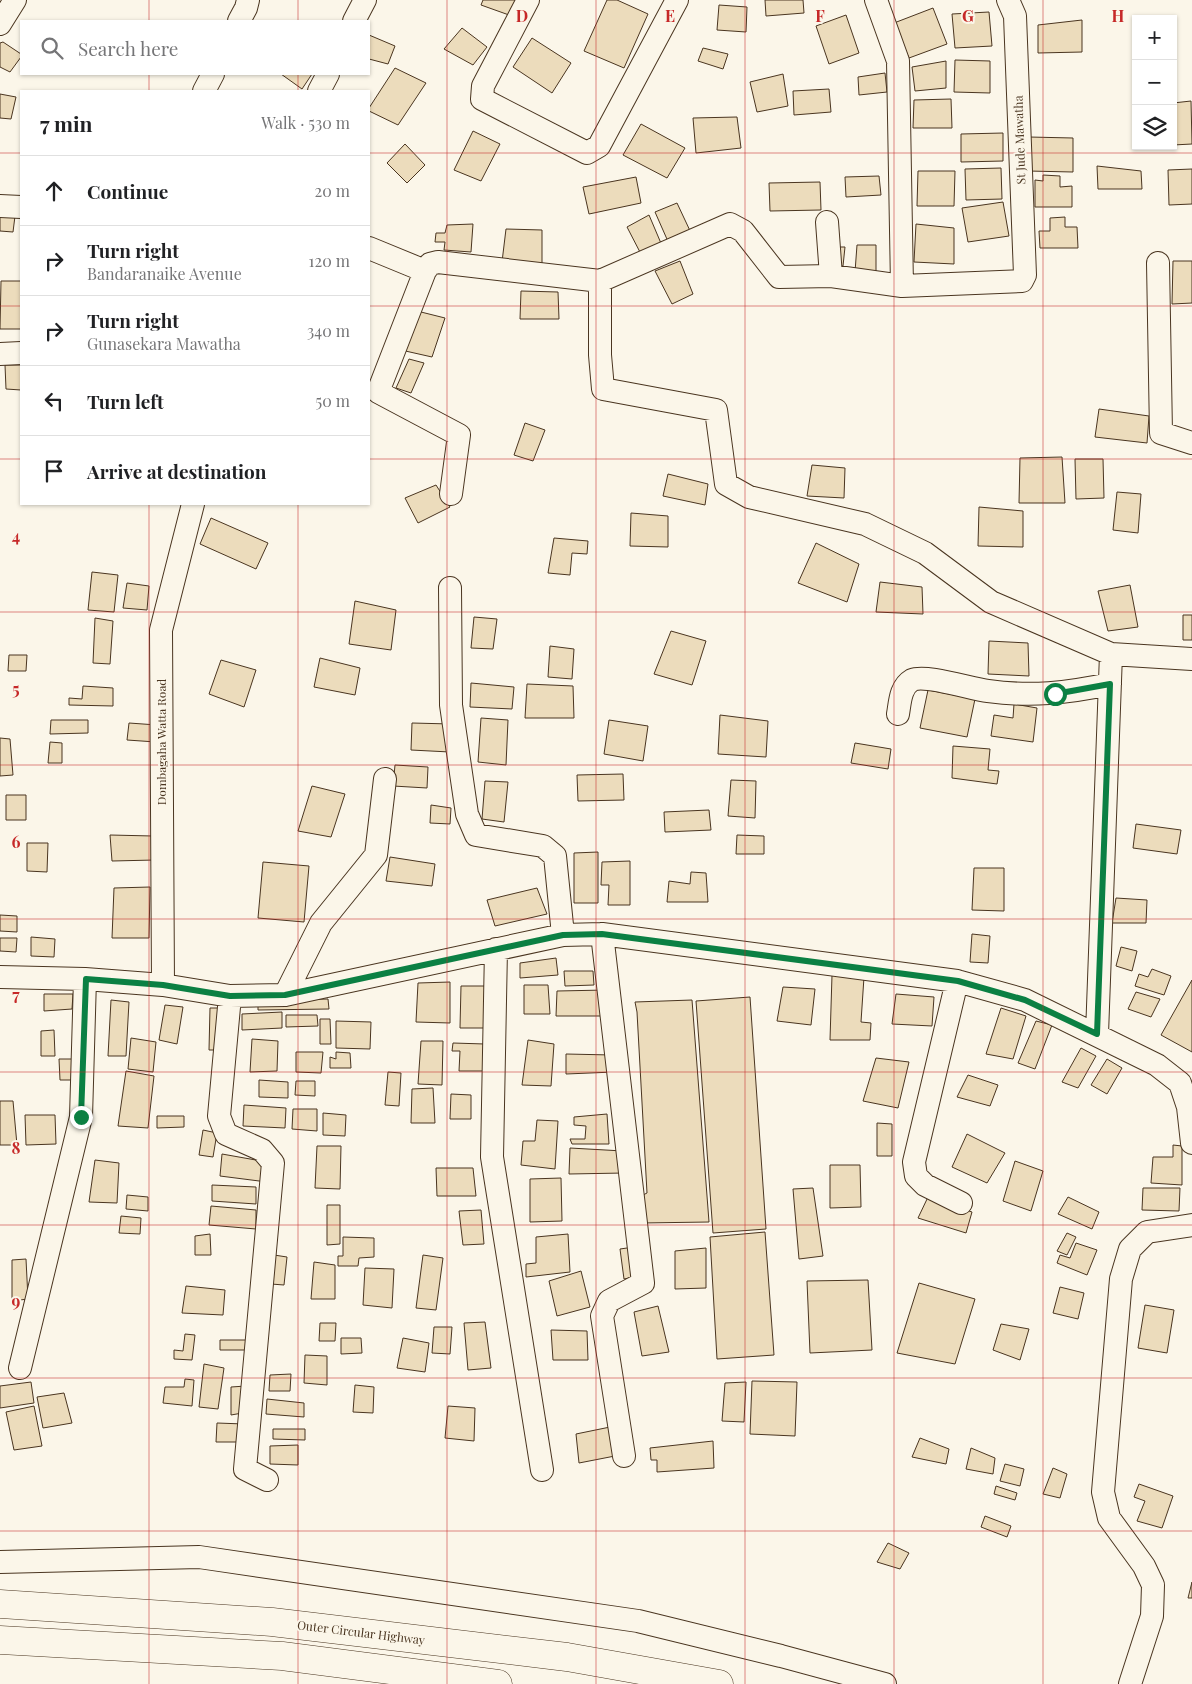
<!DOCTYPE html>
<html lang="en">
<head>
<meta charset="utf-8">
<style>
	:root { --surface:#fff; --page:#f6f6f6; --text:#202124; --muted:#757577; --line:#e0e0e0 }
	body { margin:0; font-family:"Playfair Display",serif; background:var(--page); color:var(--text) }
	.controls { position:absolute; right:15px; top:15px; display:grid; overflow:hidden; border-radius:0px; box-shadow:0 1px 4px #0004 }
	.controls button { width:45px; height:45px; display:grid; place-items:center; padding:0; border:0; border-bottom:1px solid var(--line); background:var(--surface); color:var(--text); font:25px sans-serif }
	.stop { position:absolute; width:15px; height:15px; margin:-11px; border:4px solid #0b8043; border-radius:50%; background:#fff }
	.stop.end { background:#0b8043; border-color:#fff; box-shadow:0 1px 5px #0008 }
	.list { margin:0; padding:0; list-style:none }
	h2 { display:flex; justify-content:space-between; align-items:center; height:65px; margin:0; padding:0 20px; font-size:21px }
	h2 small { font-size:16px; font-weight:400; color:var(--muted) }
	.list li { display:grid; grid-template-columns:32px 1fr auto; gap:15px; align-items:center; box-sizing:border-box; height:70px; padding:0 20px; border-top:1px solid var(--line) }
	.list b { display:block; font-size:19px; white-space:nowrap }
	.list p { margin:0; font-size:16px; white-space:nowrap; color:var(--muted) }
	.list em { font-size:16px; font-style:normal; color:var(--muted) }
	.icon { flex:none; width:28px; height:28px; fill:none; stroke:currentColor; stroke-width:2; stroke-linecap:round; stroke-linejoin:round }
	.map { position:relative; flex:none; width:1192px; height:1684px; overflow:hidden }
	.search { position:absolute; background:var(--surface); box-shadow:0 1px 4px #0004; left:20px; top:20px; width:350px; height:55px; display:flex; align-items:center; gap:12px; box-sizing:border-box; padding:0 18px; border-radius:0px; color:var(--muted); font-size:19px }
	.panel { position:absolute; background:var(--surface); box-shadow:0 1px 4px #0004; left:20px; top:90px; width:350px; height:415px; border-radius:0px }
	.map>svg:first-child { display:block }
	.building { fill:#ecdcbc; stroke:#4a3520 }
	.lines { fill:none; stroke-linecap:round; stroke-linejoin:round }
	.minor-casing { stroke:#4a3520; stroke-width:24 }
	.highway-casing { stroke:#4a3520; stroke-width:29 }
	.minor { stroke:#fbf6e9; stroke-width:22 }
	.highway { stroke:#fbf6e9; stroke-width:28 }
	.route { stroke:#0b8043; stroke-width:6 }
	.grid { fill:none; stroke:#c62828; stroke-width:1; stroke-opacity:0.55 }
	.labels { text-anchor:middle; stroke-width:4; stroke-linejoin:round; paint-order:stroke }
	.street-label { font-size:12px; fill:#4a3520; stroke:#fbf6e9 }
	.grid-label { font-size:16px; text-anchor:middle; font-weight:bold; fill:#c62828; stroke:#fbf6e9; stroke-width:4; stroke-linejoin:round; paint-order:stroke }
</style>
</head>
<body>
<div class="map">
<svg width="1192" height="1684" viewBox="0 0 1192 1684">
	<rect width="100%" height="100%" fill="#fbf6e9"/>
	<path class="building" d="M483,0h35l-9,15 -28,-10z
		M607,0h10l31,14 -24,54 -40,-17z
		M765,0h38l1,13 -38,3z
		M719,5l28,2 -1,25 -29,-2z
		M933,8l14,36 -38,14 -15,-35z
		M989,12l3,34 -37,2 -3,-34z
		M846,15l13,38 -30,11 -13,-38z
		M1082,20v32l-44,1v-28z
		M462,28l25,19 -14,18 -29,-16z
		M369,35l26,11 -7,18 -19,-5z
		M532,38l39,25 -19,30 -39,-26z
		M3,42l18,12v3l-11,15 -10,-5v-24z
		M703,48l25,6 -5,15 -25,-8z
		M955,60l35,1v32l-36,-1z
		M946,61v27l-31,3 -3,-24z
		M395,68l31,15 -28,42 -29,-14v-3z
		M885,73l2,19 -28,3 -1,-18z
		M281,74h31l-10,15z
		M783,74l5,32 -31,6 -7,-30z
		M829,89l2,23 -37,3 -1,-24z
		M0,94l16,3 -5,22 -11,-1z
		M951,99l1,29h-39l1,-28z
		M1191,101l1,43 -19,1v-42z
		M737,117l4,31 -45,5 -3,-35z
		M641,124l44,24 -18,30 -44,-23z
		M473,131l27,13 -19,37 -27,-11z
		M1003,133v28l-42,1v-28z
		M1029,137l44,1v34l-45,-1z
		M405,144l20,21 -18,18 -20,-20z
		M1097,166l44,5 1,18h-44z
		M1001,168l1,31 -36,1 -1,-31z
		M1192,169v35l-23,1 -1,-35z
		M918,171h37l-1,35h-37z
		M1043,175l17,1v11l12,-1v21h-37v-27l8,1z
		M879,176l2,19 -35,2 -1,-20z
		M636,177l5,26 -52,11 -6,-27z
		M820,182l1,28 -51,1 -1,-28z
		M1003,202l6,34 -41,6 -6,-34z
		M677,203l15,32 -22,11 -15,-34z
		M0,214l15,2 -2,16 -13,-1z
		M649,215l14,33 -21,8 -15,-29z
		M1065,217v10h12l1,21h-38l-1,-17h11v-13z
		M473,224l-2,28 -27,-2 1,-8h-10l1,-9h9l2,-8z
		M916,224l38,4v36l-40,-2z
		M506,229l36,1v34l-40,-2z
		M857,245h19v27h-21z
		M836,247h9l-2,19h-8z
		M680,261l13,33 -21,10 -17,-33z
		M1173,261h19v42l-20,1z
		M1,281h20v48h-21z
		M521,291l37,1 1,27h-39z
		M417,311l28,7 -13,39 -31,-7z
		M409,359l15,4 -13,30 -15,-5z
		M5,365h16v25l-15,-1z
		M1099,409l50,7 -2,27 -52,-6z
		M525,423l20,7 -12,31 -19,-6z
		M1062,457l3,46h-46l1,-45z
		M1075,459h28l1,39 -28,1z
		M812,465l33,3 -1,30 -37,-2z
		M668,474l40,10 -3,21 -42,-9z
		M436,485l14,22 -32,16 -13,-25z
		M1117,492l24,2 -3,39 -25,-3z
		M979,507l44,4v36l-45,-1z
		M631,513l37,3v31l-38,-1z
		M211,518l57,25 -12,26 -56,-25z
		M554,538l34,3 -1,13 -15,-1 -2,22 -22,-2z
		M816,543l43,21 -12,38 -49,-19z
		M92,572l26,3 -4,37 -26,-2z
		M880,582l42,5 1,27 -47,-2z
		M127,583l22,3 -2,24 -24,-2z
		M1130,585l8,42 -30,4 -10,-40z
		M355,601l41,9 -5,40 -42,-6z
		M1183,615h9v25h-9z
		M474,617l23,2 -4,30 -22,-1z
		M95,618l18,3 -3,43 -17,-1z
		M671,631l35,10 -14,44 -38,-11z
		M989,641l39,2 1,33 -41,-2z
		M550,646l24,3 -2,30 -24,-2z
		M9,655h18l-1,16h-18z
		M320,658l40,10 -5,27 -41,-8z
		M221,660l35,10 -12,37 -35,-13z
		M471,683l43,4 -2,22 -42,-2z
		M527,684l46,2 1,32h-49z
		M83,686l30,2v18l-44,-1v-7l13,1z
		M928,690l47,9 -8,38 -47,-9z
		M1014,704l23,4 -4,34 -42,-6 3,-21 19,3z
		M720,715l48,6 -2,36 -48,-3z
		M481,718l27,2 -2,45 -28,-3z
		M51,720h37v13l-38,1z
		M609,720l39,6 -5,35 -39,-7z
		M129,723l28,2 -1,17 -29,-2z
		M412,723l39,1 -1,28 -39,-2z
		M0,738l10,1 3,36 -13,1z
		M50,742l12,1v20h-14z
		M855,743l36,6 -3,20 -37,-6z
		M953,746l37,3 -2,21 11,1 -2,13 -45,-6z
		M395,765l33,2 -1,21 -34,-2z
		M623,774l1,26 -46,1 -1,-26z
		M731,780l25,1 -1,37 -27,-2z
		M485,781l23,1 -4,40 -22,-3z
		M312,786l33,8 -14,43 -33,-6z
		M6,795h20v25h-20z
		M431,805l20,3 -1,16 -20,-1z
		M709,810l2,20 -46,2 -1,-20z
		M1136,824l45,6 -4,24 -44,-6z
		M110,835l43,1 2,24 -43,1z
		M737,835l27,1v18h-28z
		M27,843h21l-1,29 -20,-1z
		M598,852v51h-24v-50z
		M390,857l45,7 -3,22 -46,-5z
		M630,861v44h-22l1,-20h-8l1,-23z
		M263,862l46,4 -5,56 -46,-4z
		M974,868h30v43l-32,-1z
		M691,872l15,1 2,29h-41l2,-21 21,3z
		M150,887l-1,51h-37l2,-50z
		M537,888l10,26 -52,12 -8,-26z
		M1116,898l31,2 -1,23h-34z
		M0,915l17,1v16l-17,-1z
		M972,934l18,2 -2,27 -18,-1z
		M31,937l24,2 -1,18 -23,-1z
		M0,938h17l-1,14 -16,-1z
		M1121,947l16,4 -5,20 -16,-5z
		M556,958l2,17 -38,3v-15z
		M1152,969l19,7 -7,19 -29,-9 4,-12 9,3z
		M564,971h29l1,14 -29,1z
		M832,975l32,2 -3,45 10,1 -1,17h-40z
		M1192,980v72l-31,-17z
		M450,982v41l-34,-1 2,-39z
		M524,985h24l2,29h-26z
		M461,986h24l1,42h-26z
		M783,987l32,2 -4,36 -34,-4z
		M606,990l1,26h-51l1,-25z
		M1136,992l24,7 -9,18 -23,-8z
		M44,994h29l-1,15 -28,2z
		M896,994l38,3 -2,29 -40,-2z
		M750,997l16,232 -53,4 -17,-232z
		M328,999l1,10 -71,1v-9z
		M111,1000l18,2 -3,54h-18z
		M692,1000l17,222 -68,1v-27l6,-3 -10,-181 -2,-10z
		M165,1005l18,2 -6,37 -18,-4z
		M210,1008h8v42h-9z
		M1001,1008l25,8 -13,43 -27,-5z
		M282,1012v16l-40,2v-16z
		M286,1015h31l1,11 -32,1z
		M320,1019h10l1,25h-11z
		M336,1021l35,1 -1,27 -34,-1z
		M1036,1021l16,4 -17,44 -17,-6z
		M54,1030l1,26h-14v-25z
		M131,1038l25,4 -3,30 -25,-3z
		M252,1039l26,2 -1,30 -27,1z
		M528,1040l26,4 -3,42 -29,-1z
		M421,1041h22l-1,44 -24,-1z
		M453,1043l32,1 1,27h-27l1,-20h-8z
		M1081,1048l15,8 -18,32 -16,-6z
		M296,1052h27l-2,21 -25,-1z
		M336,1052l14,1 1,15h-21v-11l6,2z
		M566,1054l46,1 2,17 -48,2z
		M876,1058l33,4 -11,46 -35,-7z
		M59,1059h28l1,21h-28z
		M1107,1059l15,9 -15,26 -16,-9z
		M126,1071l28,5 -6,52 -30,-2z
		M388,1072l13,1 -2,33 -14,-1z
		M968,1075l30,10 -8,21 -33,-9z
		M259,1080l29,2v16l-29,-1z
		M296,1081h19v15l-20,-1z
		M433,1088l2,35h-24l1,-34z
		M451,1094l20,1v24h-21z
		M0,1101h13l4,44h-17z
		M244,1105l42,3 -1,20 -42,-2z
		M293,1109h24v22l-25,-2z
		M323,1113l23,2 -1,21 -22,-1z
		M607,1114l2,30h-37l-2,-5h15l1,-13 -12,-1v-8z
		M25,1115h30l1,29 -30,1z
		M157,1116h27v11l-27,1z
		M537,1120l21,1 -3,48 -34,-4 2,-24h12z
		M877,1123l15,1v32h-15z
		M203,1130l14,3 -4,24 -14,-2z
		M967,1134l38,19 -18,30 -35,-16z
		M1173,1145l9,1v39l-31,-2 2,-26h20z
		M317,1146h24l-1,43 -25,-1z
		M570,1148l53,3 1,22 -55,1z
		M222,1154l45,8v20l-47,-6z
		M95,1160l24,3 -2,40 -28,-1z
		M1015,1161l28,10 -12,40 -28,-10z
		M830,1165h30l1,42 -31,1z
		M436,1168h37l3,28h-39z
		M561,1178l1,43 -32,1v-43z
		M212,1185l44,2v17l-44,-3z
		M813,1188l10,68 -24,3 -6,-70z
		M1143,1188h37l-1,23 -37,-1z
		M127,1195l21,2v14l-22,-2z
		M928,1197l44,15 -6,21 -48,-15z
		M1068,1197l31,15 -7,17 -34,-15z
		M327,1205h13v39l-13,1z
		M211,1206l45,4v19l-47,-4z
		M481,1210l3,34 -21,1 -4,-34z
		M121,1216l20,2 -1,16 -21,-1z
		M765,1232l9,123 -57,4 -7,-122z
		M1067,1233l9,4 -9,18 -10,-4z
		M210,1234l1,21h-16v-19z
		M568,1234l2,38 -44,5v-13l10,-1v-26z
		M343,1237l31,1v19l-15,1 -1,8h-20v-10h5z
		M1076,1243l21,7 -10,25 -30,-12 3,-8 10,3z
		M641,1246l4,29 -21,4 -4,-30z
		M706,1248v40l-31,1v-38z
		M274,1255l13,2 -3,28 -13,-1z
		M423,1255l20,3 -7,52 -20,-2z
		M26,1259l2,40 -16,2v-41z
		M314,1262l21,3v34h-24z
		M365,1268l29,1 -2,39 -29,-3z
		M581,1271l9,36 -33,9 -8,-35z
		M868,1280l4,70 -62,3 -3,-72z
		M919,1283l56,16 -20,65 -58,-11z
		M186,1286l39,4 -2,25 -41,-2z
		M1060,1287l24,6 -6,26 -25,-6z
		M1145,1305l29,5 -7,43 -29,-5z
		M658,1306l11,46 -27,4 -8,-44z
		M485,1322l6,46 -23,2 -4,-47z
		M320,1323h16l-1,18h-16z
		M1001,1324l28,5 -9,31 -27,-10z
		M434,1327h18l-2,27 -18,-1z
		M551,1330l36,1 1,29h-35z
		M185,1334l10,1 -3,25 -18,-1v-9l9,1z
		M341,1338h20l1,15 -21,1z
		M403,1338l26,5 -4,29 -28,-4z
		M220,1340h27l-1,10h-26z
		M305,1355l22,1v29l-23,-2z
		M204,1364l20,4 -6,41 -19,-2z
		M291,1374l-1,17h-21l1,-16z
		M185,1379l9,1 -2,26 -29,-3 2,-16h19z
		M752,1381l45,1 -2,54 -45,-2z
		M31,1382l3,21 -34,5v-22z
		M746,1382l-2,40 -22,-1 3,-38z
		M355,1385l19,2 -1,26 -20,-1z
		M246,1386l2,26 -17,3v-28z
		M64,1393l8,30 -29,5 -6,-31z
		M267,1399l37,4v14l-38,-3z
		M34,1406l8,40 -28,4 -8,-38z
		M448,1406l27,2 -1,33 -29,-3z
		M217,1423l27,1 -1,18h-27z
		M615,1426l5,29 -41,8 -3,-29z
		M273,1429h32v11l-32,-1z
		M920,1438l29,11 -3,15 -34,-7z
		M713,1441l1,27 -57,4v-12h-6l-1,-12z
		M298,1445v20l-28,-1v-18z
		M971,1448l24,10 -2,16 -27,-5z
		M1005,1464l19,5 -4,17 -20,-5z
		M1053,1468l14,6 -7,24 -17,-4z
		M1139,1484l34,12 -11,32 -25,-7 8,-20 -11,-4z
		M996,1486l21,7 -2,7 -21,-6z
		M985,1516l26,10 -4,11 -26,-10z
		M888,1543l21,10 -9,16 -23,-7z
		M1192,1582v16h-4z"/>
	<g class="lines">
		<defs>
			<path id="minor" d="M528,0l-45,86 -1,13 105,54 12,-7 78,-146
				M876,0l22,61 4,225
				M239,21l7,-13 2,-8
				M354,21l11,-21
				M0,24l15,-24
				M204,91l9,-17
				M319,91l9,-17
				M0,206l21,1
				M827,222l4,54
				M369,248l56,23
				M1158,263l3,170 31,10
				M600,281v74l3,34 113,21 10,74 23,13 116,27 60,29 66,49 120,52
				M0,354l21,-1
				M451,494l8,-59 -81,-43 47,-121 5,-7 8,-2 162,19 130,-57 13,7 36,46 52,-1 71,10 120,-5 3,-6 -10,-259 -7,-16
				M450,588l1,117 16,109 9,21 67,11 12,10 8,79
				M898,714c2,-11 2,-27 14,-34 14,-6 59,9 76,11 43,6 79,2 122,-7
				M602,934l41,349 -34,18 -7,15 22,140
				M496,949l-4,208 50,313
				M0,977l85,2 78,6 67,11 55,-1 278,-60 39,-1 355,47 68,19 132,65 23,18 8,24 4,36
				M957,981l-43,181 2,14 9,9 36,18
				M163,985l-2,-355 32,-126
				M285,995l36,-72 55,-68 9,-76
				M230,996l-11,120 7,18 36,16 11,13 -28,306 22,11
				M1097,1034l14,-380 81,5
				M20,1368l61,-251 4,-138
				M0,1562l199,-5 439,64 143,35 104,28
				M1130,1684l22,-68 1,-31 -9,-19 -35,-48 -6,-26 18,-213 9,-30 17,-17 45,-7"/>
			<path id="highway" d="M0,1604l272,18 295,35 152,27
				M0,1640l282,16 216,28"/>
		</defs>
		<use href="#minor" class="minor-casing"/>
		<use href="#highway" class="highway-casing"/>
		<use href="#minor" class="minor"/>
		<use href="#highway" class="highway"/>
	</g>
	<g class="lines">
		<path class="route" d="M81,1117l5,-138 77,6 67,11 55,-1 278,-60 39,-1 356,47 67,19 72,34 13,-350 -55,10"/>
	</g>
	<path class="grid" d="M149,0v21M298,0v21M447,0v1684M596,0v1684M745,0v1684M894,0v1684M1043,0v1684M149,74v17M298,74v17M0,153h21M369,153h823M0,306h21M369,306h823M0,459h21M369,459h823M149,504v1180M298,504v1180M0,612h1192M0,765h1192M0,919h1192M0,1072h1192M0,1225h1192M0,1378h1192M0,1531h1192"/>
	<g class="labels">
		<g class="street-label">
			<text transform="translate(1020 140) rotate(-92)" y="4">St Jude Mawatha</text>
			<text transform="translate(162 742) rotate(-90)" y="4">Dombagaha Watta Road</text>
			<text transform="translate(361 1633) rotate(7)" y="4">Outer Circular Highway</text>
		</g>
	</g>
	<g class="grid-label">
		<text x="522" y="22">D</text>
		<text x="670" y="22">E</text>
		<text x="820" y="22">F</text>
		<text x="968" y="22">G</text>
		<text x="1118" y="22">H</text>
		<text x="16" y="542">4</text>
		<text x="16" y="695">5</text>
		<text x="16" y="848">6</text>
		<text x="16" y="1001">7</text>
		<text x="16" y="1154">8</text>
		<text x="16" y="1307">9</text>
	</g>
</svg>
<div class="controls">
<button>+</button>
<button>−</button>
<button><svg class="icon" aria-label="layers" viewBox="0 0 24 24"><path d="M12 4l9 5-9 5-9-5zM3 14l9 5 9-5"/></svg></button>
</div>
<div class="stop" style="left:1055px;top:694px"></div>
<div class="stop end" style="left:81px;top:1117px"></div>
<div class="search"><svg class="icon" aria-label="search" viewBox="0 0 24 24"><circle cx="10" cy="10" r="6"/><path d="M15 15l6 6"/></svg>Search here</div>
<section class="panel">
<h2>7 min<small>Walk · 530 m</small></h2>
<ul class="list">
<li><svg class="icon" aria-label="ahead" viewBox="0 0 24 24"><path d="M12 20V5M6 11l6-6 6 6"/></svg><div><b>Continue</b></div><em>20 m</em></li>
<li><svg class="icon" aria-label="right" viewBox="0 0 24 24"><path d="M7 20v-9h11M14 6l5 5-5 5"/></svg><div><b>Turn right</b><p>Bandaranaike Avenue</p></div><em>120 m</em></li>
<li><svg class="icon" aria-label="right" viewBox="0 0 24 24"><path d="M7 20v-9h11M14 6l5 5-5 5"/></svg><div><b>Turn right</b><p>Gunasekara Mawatha</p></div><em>340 m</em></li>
<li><svg class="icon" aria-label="left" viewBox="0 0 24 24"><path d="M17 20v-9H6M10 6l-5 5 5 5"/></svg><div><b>Turn left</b></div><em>50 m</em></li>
<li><svg class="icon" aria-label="arrive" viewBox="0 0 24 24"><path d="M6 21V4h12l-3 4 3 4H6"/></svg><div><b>Arrive at destination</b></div></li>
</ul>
</section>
</div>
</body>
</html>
